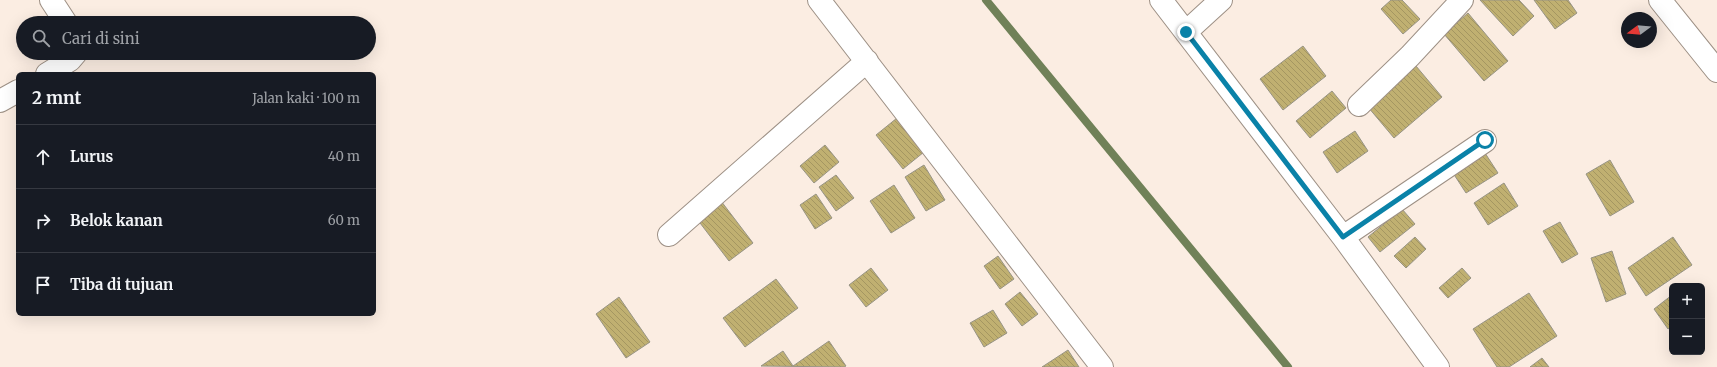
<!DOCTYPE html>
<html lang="id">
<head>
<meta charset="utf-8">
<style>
	:root { --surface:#171b24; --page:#20242c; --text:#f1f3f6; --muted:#9ea1a6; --line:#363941 }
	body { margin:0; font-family:Merriweather,serif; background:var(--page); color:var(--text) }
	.controls { position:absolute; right:12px; bottom:12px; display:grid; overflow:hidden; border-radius:6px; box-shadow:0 4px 16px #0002 }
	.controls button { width:36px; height:36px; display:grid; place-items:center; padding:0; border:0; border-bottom:1px solid var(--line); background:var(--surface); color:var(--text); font:20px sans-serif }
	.compass { position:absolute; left:1621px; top:12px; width:36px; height:36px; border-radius:50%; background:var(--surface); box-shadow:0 4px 16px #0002; rotate:254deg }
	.stop { position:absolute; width:12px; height:12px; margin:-9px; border:3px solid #0a82a8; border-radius:50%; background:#fff }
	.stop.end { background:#0a82a8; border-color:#fff; box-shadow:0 1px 4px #0008 }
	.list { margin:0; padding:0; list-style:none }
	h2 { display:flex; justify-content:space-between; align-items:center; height:52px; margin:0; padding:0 16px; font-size:17px }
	h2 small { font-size:13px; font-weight:400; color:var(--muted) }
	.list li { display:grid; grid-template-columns:26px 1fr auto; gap:12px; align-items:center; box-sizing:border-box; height:64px; padding:0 16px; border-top:1px solid var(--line) }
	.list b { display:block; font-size:15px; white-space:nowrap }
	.list em { font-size:13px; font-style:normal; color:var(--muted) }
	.icon { flex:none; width:22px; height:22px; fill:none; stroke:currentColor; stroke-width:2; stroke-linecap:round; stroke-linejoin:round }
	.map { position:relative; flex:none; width:1717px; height:367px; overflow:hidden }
	.search { position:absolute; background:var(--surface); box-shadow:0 4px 16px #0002; left:16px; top:16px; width:360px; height:44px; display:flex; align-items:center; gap:10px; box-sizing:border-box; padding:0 14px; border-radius:22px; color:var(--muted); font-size:15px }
	.panel { position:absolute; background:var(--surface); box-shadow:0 4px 16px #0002; left:16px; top:72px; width:360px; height:244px; border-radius:6px }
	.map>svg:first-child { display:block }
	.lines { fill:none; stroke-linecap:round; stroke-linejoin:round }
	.stream { stroke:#708158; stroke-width:8 }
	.building { fill:url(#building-back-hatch); stroke:#979485 }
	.minor-casing { stroke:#9d9085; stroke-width:24 }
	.minor { stroke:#fff; stroke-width:22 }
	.route { stroke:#0a82a8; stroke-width:5 }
</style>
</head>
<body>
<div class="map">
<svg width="1717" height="367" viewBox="0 0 1717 367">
	<defs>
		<pattern id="building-back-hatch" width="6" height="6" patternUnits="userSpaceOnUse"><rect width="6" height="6" fill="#c0b071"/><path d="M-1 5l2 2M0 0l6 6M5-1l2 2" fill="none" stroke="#a49661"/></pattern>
	</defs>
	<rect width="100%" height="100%" fill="#fbede2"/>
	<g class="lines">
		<path class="stream" d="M986,0l302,367"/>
	</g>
	<path class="building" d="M1391,0h11l18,19 -17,15 -22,-25z
		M1480,0h39l15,16 -21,20z
		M1534,0h34l9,13 -22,16z
		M1468,13l40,48 -24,20 -40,-47z
		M1303,46l23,30 -43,34 -23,-31z
		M1416,66l26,31 -48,41 -26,-31z
		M1332,91l14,17 -36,30 -14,-17z
		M897,118l27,34 -21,17 -27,-34z
		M1355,131l13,20 -31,22 -14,-21z
		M825,145l14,17 -25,21 -14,-17z
		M1485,153l13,20 -32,20 -13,-20z
		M1610,160l24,42 -24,14 -24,-42z
		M924,165l21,35 -19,11 -21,-34z
		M836,175l18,23 -18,13 -17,-24z
		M1504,183l14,23 -30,19 -14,-22z
		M894,185l21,33 -24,15 -21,-32z
		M816,194l16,24 -17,11 -15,-24z
		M721,201l32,42 -24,18 -32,-42z
		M1402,209l13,15 -35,28 -12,-15z
		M1560,222l18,32 -16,9 -19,-32z
		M1415,237l11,12 -20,19 -12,-12z
		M1673,237l19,28 -46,31 -18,-28z
		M1612,251l14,43 -20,8 -15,-44z
		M998,256l16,23 -14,10 -16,-23z
		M871,268l17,22 -22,17 -17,-22z
		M1462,268l9,10 -23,20 -9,-10z
		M776,279l22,29 -53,39 -22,-29z
		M1020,292l18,22 -16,12 -17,-22z
		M1529,293l28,43 -48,31h-12l-24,-38z
		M1672,295v31l-4,3 -14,-20z
		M619,297l31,45 -24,16 -30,-44z
		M993,310l14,23 -23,14 -14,-24z
		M829,341l17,25 -2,1 -83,-1 22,-15 10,15z
		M1068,350l11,17h-37z
		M1542,358l7,9h-19z"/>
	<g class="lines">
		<defs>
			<path id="minor" d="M51,0l15,23
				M819,0l283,367
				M1161,0l182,237 95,130
				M1660,0l57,71
				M1186,32l35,-32
				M47,74l23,-14 6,-7
				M0,101l18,-10
				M1359,105l51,-49 52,-56
				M669,235l198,-174
				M1343,237l142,-96"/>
		</defs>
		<use href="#minor" class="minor-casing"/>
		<use href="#minor" class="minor"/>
	</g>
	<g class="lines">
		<path class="route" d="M1186,32l157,205 142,-97"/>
	</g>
</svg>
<div class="controls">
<button>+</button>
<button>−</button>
</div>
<svg class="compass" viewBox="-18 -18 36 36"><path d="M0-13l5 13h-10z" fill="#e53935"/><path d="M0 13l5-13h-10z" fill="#9ea1a6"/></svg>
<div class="stop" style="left:1485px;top:140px"></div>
<div class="stop end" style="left:1186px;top:32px"></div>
<div class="search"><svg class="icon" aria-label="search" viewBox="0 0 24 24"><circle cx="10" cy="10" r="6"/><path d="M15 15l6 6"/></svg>Cari di sini</div>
<section class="panel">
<h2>2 mnt<small>Jalan kaki · 100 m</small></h2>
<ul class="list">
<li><svg class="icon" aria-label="ahead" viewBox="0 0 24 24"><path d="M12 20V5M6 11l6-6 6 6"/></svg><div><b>Lurus</b></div><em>40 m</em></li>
<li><svg class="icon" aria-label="right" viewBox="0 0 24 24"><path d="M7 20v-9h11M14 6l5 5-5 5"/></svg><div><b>Belok kanan</b></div><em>60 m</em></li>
<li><svg class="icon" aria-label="arrive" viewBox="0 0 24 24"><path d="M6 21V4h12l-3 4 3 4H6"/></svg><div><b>Tiba di tujuan</b></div></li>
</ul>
</section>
</div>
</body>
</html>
